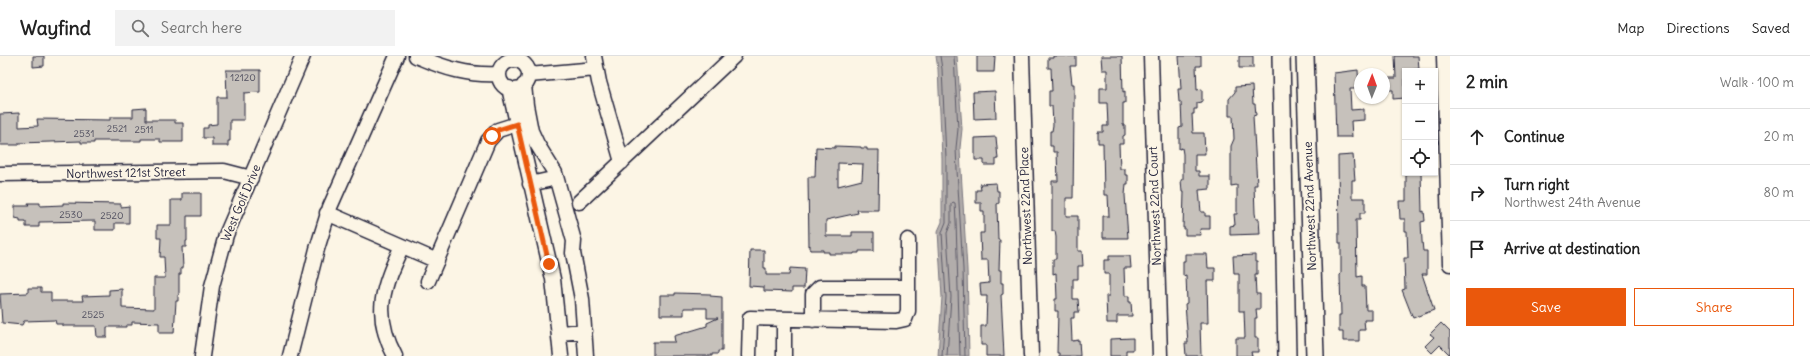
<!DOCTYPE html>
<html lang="en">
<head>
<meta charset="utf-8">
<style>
	:root { --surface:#fff; --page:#f2f2f2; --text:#222; --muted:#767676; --line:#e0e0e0; --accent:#ea580c }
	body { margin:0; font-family:Delius,sans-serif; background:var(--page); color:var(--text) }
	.controls { position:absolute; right:12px; top:12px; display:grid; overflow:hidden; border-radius:0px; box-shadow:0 1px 3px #0004 }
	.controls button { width:36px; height:36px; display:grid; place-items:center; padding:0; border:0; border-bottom:1px solid var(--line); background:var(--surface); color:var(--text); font:20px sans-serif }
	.compass { position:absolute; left:1354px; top:12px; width:36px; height:36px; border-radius:50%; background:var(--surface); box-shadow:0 1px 3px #0004; rotate:1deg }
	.stop { position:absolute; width:12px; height:12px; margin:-9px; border:3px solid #ea580c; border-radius:50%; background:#fff }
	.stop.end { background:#ea580c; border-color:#fff; box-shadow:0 1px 4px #0008 }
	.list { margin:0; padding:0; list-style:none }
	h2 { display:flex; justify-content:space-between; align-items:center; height:52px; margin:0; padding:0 16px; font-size:17px }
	h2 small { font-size:13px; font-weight:400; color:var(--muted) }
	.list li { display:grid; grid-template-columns:26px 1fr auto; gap:12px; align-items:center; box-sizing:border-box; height:56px; padding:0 16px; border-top:1px solid var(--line) }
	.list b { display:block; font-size:15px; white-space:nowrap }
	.list p { margin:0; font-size:13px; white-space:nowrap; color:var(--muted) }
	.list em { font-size:13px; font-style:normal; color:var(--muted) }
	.actions { display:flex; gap:8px; padding:12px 16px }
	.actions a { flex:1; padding:9px 0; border:1px solid var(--accent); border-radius:0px; text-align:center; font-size:14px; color:var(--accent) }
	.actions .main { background:var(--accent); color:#fff }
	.icon { flex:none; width:22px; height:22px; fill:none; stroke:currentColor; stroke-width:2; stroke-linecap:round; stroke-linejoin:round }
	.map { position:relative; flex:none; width:1450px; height:300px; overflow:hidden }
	header { display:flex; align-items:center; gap:24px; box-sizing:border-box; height:56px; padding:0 20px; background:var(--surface); border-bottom:1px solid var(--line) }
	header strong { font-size:19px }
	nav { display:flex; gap:22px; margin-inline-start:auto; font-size:14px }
	.search { width:280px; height:36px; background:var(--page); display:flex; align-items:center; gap:10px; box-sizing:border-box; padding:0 14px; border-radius:0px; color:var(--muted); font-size:15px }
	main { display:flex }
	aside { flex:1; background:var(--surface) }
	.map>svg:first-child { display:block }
	.water { fill:#b2adab; stroke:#78757e }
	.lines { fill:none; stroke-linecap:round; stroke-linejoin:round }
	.shore { stroke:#5c5a68; stroke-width:1 }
	.building { fill:#c6c1bb; stroke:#22223b; fill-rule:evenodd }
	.minor-casing { stroke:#22223b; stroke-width:17 }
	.major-casing { stroke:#22223b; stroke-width:20 }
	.minor { stroke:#fcf5e5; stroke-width:14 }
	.major { stroke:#fcf5e5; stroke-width:17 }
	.route { stroke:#ea580c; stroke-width:5 }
	.labels { text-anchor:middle; stroke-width:3.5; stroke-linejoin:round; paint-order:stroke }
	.number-label { font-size:10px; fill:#4b4a5b }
	.street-label { font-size:12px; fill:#22223b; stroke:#fcf5e5 }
</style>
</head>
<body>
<header>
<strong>Wayfind</strong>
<div class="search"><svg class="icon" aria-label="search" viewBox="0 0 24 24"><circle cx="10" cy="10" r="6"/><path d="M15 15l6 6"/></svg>Search here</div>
<nav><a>Map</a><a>Directions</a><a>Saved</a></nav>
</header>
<main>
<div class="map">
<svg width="1450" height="300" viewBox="0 0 1450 300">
	<rect width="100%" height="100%" fill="#fcf5e5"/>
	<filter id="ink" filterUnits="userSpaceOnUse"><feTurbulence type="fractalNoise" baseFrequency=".025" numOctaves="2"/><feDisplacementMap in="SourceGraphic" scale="8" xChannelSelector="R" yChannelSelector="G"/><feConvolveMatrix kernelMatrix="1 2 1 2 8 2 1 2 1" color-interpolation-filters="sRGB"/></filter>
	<g filter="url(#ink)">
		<path class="water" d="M936,0h21l5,73 -2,19 1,22 6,99 2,87h-31l4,-59 -4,-66 4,-9v-64l-4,-89z"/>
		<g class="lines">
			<path class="shore" d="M940,0l2,13 4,89v64l-4,10 4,65 -4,59
				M954,0l4,73 -2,19 1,22 6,99 2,87
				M947,300l4,-59 -4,-64 4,-10v-19l2,-2 2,1 1,18 4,135"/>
		</g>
		<path class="building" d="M33,0h11v10l-11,1z
			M977,0h18l-1,16h-17z
			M1053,0h23v10h-6l2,18h2v27l-1,87h-7v18h12v35h4l1,15h-5v13h-5v20h5l1,13h-5v6h-3l1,23 7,-1 1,16h-21v-3h-2l1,-42h-3v-12h2l-1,-26 -3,1v-15h3v-22l-1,-6h-3v-50h6l-1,-29h-4v-6h-3v-15h2l1,-6 -1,-19h-3v-15h3l-1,-23h-3v-10h5z
			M1101,0h21l1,36 2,-1v12h-2v22h2v10l-2,1v8h-4l1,25h5v6h3v9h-2l-1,11 3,43h-25v-22h6l-1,-21h-4l-1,-52h-5v-11h5v-6h5l-1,-23h-7v-15h7v-18h-5z
			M1179,0h22v10h-5l1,24 5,-1v13l-5,1v6h-3v5h-2l1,19h11l1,21h-10v17h4v5h11v13l-11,1 2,22h4v4h5v13h-10l1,6h-16v-7h-2l1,-36h-2l-1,-12 2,-1v-25l-1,-6 -3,1v-21l3,-1 -1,-25h-2l-1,-13h3z
			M1239,0h14v12h-14z
			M1395,0h23l1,13 -14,1v28l-12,1v-9h-6v-12h9z
			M226,14h34v22l-16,1v27h-14v21h-2v5h-16v-8h-9v-10h5v-3l9,-1v-27h10z
			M1358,14l1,19h-9l1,21 13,-1v11l-13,1 1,16h-16l-2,-64z
			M1252,30l1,18h2l1,11 -3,1 4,69h-3l1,28 1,6h3l1,15 -30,1v-9l5,-1 -1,-11h3v-29l-6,1v-40l3,-7 -1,-23h-4v-17l6,-7v-5z
			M995,35l1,27 -22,1 -1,-27z
			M146,52v12h29v3h8v19h-23v-3h-19v2h-47v2h-13v-2l-62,2v2h-19v-31l19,-1v14l19,-1 -1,-7 73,1v-3h23v-8z
			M996,81l2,22h-2v6h-12v-5h-9v-22z
			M835,90l26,1v1h6v2h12l-1,60h-21l1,3 -32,7v16h26v-4h22v19h-15v2h-5v1h-25v-2h-6v-2h-13v-5l-1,1 -1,-69h7l1,-30 19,1zM838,107l25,1 -1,16 -24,6z
			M1353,99l2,25h-3v18h13v15h-5v7h-4l1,57 5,-1v10h3l1,24h6v10h-8l1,10h-6v11h-16v-9h-4v-17h2l-1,-40 1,-1v-31h-2l-1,-87z
			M1406,117h15l1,39 2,-1 1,10 -4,1 1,19 1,10h4v23h-5l12,36 -21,8 -11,-28 3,-1 -1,-31h4l-1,-27h-2v-12h-5l-1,-18h7z
			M996,127l1,8h2v12l-2,1 1,36h2l-1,30h2v13h2v11l-2,1 3,61h-18v-11h-5v-19h5l1,-30h-6l-1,-12 9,-1 -1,-23h-7l-1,-27h4v-22h-3v-8h-5v-13h5l-1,-6z
			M182,137h19v23h-14v25h-1v6h-4l1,21h-2v6h-2v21h-1v6h-2l-2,32h-15v-10l-27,-1v3h-6v2h-19v10h-10l-1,-11h-33v-2h-7l-1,-4 -31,1 -2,4 -20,-2 -2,-29 28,-1v-5h13v4h10v9h32l-1,-5 27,-1v-5l13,-1v19l32,1v-31h11l-1,-21h-4l1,-19h-4v-13h14v-25h11z
			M28,147h12v3l23,-1v-2l58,1v3l8,-1v17h-14v7h-20v-9l-56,1v5h-13v-5h-6v-3l-5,-1v-12h14z
			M750,194h14v18h2v7h23l1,-7 15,1 -1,19h-12v4l-28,-1v-4l-15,-1z
			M1185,198h22l1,14h7v13h-8l1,42h-8l1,33h-15l-1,-13h3l-3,-39 2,-1 -1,-28 -3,1v-15h2z
			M1255,199v7h2v13h-2l1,19h4v15h-4l1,9h-2v20h3v14h-7l1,4h-16v-18h9l-1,-27h-5v-37h-5l-1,-18z
			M1109,200h21l1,12h-7l1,28h4v6h2l1,14h-15v7h-10l-1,-27h3v-22h-5v-14h5z
			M675,237l35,1v2l12,1v54h-4v3h-6v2h-59v-14h22l-1,-6 33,-10v-3l11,-5h-11v-10h-23v7h-24v-20h15z
			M1441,267l9,9v23l-10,-10 -8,8 -7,-7 9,-9 -4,-3z
			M1133,282v12h-7v6h-16v-17z"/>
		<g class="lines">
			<defs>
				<path id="minor" d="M416,0c28,12 53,20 83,18
					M594,0l5,26 23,80
					M1022,0l9,300
					M1151,0l9,300
					M1444,0l6,208
					M499 19a15 15 0 1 1 30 0a15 15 0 1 1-30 0Z
					M529,19l67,-6
					M524,29l2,20 5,26 6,13 18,29 19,68 -1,12 9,46 4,57
					M509,32l44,191 8,77
					M0,118l224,-3 27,7
					M530,128l18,-4
					M579,146l155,-146
					M327,157l110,48
					M428,225l60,-140 10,-11 19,-6
					M813,264v-26l7,-7h88
					M559,277l26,-2
					M202,300l10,-70 14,-51 77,-179
					M290,300l27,-107 13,-42 67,-151
					M395,300c-23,-42 -12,-70 7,-110
					M749,300l1,-38 146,3 9,-2 3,-8v-71
					M784,300v-36"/>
				<path id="major" d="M1281,0l6,300
					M1305,0l10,300"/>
			</defs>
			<use href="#minor" class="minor-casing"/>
			<use href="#major" class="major-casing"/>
			<use href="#minor" class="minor"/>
			<use href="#major" class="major"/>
		</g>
	</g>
	<g class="lines" filter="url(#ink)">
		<path class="route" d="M492,80l6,-6 19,-6 32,140"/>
	</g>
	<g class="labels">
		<g class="number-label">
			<text x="243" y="25">12120</text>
			<text x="117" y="76">2521</text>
			<text x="144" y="77">2511</text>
			<text x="84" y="81">2531</text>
			<text x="71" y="162">2530</text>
			<text x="112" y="163">2520</text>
			<text x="93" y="262">2525</text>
		</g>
		<g class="street-label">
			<text transform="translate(126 117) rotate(-1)" y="4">Northwest 121st Street</text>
			<text transform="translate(241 147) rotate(-67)" y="4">West Golf Drive</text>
			<text transform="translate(1026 150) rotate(-92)" y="4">Northwest 22nd Place</text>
			<text transform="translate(1155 150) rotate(-92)" y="4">Northwest 22nd Court</text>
			<text transform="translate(1310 150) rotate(-92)" y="4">Northwest 22nd Avenue</text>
		</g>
	</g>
</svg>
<div class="controls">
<button>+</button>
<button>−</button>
<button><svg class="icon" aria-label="locate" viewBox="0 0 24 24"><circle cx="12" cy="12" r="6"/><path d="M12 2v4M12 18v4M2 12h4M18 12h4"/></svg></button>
</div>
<svg class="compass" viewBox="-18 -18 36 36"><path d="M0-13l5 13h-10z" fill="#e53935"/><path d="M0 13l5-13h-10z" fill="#767676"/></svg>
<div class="stop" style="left:492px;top:80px"></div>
<div class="stop end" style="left:549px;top:208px"></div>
</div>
<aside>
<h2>2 min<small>Walk · 100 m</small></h2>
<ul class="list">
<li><svg class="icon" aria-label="ahead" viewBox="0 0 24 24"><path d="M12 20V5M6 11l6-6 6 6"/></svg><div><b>Continue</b></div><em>20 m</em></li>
<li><svg class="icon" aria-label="right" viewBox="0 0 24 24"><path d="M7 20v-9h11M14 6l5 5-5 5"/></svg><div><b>Turn right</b><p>Northwest 24th Avenue</p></div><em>80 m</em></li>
<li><svg class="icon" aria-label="arrive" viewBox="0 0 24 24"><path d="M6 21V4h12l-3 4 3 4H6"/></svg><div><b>Arrive at destination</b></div></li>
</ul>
<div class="actions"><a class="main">Save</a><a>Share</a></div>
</aside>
</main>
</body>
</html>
